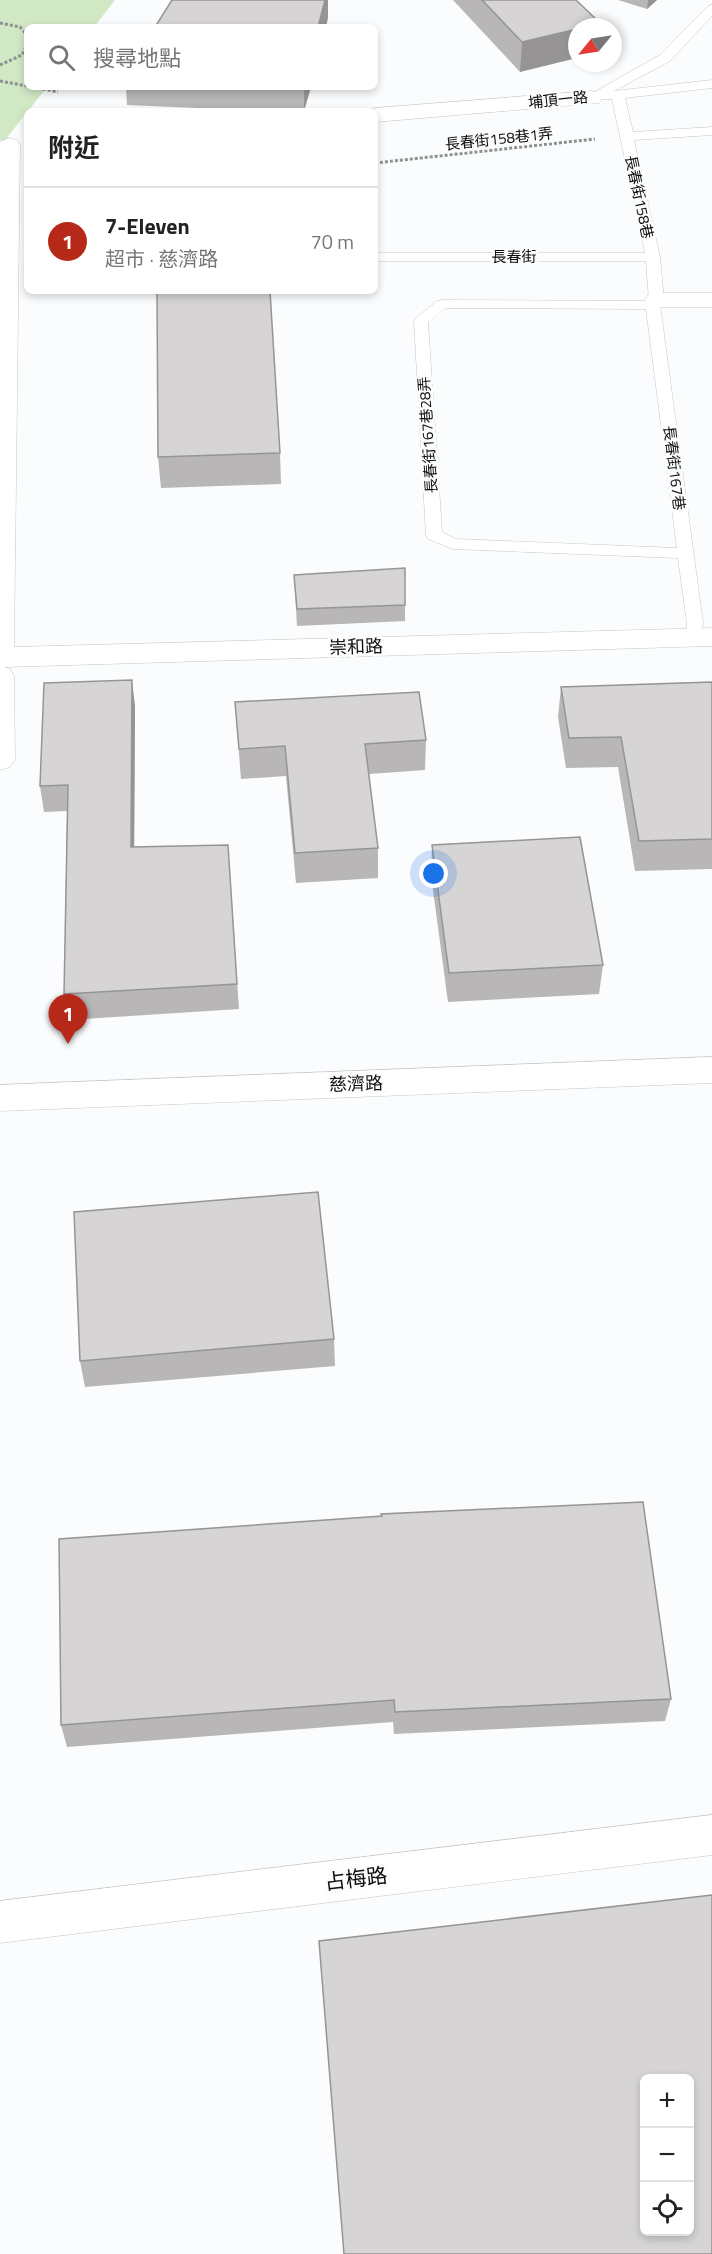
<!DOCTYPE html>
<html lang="zh-TW">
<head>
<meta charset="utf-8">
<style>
	:root { --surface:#fff; --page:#f2f2f2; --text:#222; --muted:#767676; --line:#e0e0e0; --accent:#b62817 }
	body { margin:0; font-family:"Titillium Web","Noto Sans TC",sans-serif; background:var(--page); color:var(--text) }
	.controls { position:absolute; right:18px; bottom:18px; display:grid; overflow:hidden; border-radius:9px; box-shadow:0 3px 9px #0003 }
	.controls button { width:54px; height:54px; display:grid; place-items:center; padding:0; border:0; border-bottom:2px solid var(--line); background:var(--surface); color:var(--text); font:30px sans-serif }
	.compass { position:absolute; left:568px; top:18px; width:54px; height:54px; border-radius:50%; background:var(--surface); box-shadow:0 3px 9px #0003; rotate:240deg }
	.you { position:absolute; left:434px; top:874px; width:21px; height:21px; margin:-15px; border:4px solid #fff; border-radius:50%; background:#1a73e8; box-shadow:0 0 0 9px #1a73e833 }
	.badge { display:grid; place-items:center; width:39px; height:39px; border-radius:50%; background:var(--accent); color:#fff; font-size:20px; font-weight:700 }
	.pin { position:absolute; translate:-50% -50px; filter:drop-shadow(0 2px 3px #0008) }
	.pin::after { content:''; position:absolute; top:32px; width:21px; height:18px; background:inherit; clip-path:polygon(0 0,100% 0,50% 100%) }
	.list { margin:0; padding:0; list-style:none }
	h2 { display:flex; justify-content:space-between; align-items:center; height:78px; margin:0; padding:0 24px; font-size:26px }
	h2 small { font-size:20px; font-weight:400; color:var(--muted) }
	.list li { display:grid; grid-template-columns:39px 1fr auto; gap:18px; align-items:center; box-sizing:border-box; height:108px; padding:0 24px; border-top:2px solid var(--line) }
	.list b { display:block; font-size:22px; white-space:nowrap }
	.list p { margin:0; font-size:20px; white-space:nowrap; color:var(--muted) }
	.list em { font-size:20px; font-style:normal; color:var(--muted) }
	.icon { flex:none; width:33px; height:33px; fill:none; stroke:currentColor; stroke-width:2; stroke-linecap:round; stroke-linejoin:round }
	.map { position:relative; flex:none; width:712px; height:2254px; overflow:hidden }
	.search { position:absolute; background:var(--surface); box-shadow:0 3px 9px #0003; left:24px; top:24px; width:354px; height:66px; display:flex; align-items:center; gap:15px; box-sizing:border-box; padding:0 21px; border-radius:9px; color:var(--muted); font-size:22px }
	.panel { position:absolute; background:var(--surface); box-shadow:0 3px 9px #0003; left:24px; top:108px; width:354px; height:186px; border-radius:9px }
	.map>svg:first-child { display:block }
	.green { fill:#d1e8c5 }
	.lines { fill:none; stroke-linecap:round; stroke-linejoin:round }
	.lane-casing { stroke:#c4c6c7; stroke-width:1 }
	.street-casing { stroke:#c4c6c7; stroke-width:1 }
	.path { stroke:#8f9091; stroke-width:3; stroke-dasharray:3 2; stroke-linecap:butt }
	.lane { fill:#fff; fill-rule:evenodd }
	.street { fill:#fff; fill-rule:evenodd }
	.wall { fill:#b8b6b6 }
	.shaded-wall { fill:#969494 }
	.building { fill:#d6d4d4; stroke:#969494; stroke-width:1.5; fill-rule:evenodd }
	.labels { text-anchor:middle; stroke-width:6; stroke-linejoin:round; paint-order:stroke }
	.far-street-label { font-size:15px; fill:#0e0e0f; stroke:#fafcfd }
	.street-label { font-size:18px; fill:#0e0e0f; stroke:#fafcfd }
	.near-street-label { font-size:21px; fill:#0e0e0f; stroke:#fafcfd }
</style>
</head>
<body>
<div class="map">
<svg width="712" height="2254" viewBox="0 0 712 2254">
	<rect width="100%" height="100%" fill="#fafcfd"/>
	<path class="green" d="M0,0h115l-21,27h-67v60h20l-42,53h-5z"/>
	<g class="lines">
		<defs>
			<path id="lane" d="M712,5v11l-42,45 -56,30 98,-11v8l-87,10 8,34 79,-5v8l-78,5 26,117 4,43 -4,5 43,318 -3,19h-12l-2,-4 1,-15 -9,-65 -225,-9 -25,-10 -2,-4 -12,-214 2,-3 21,-17 5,-1 207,1 -3,-40h-271v-8h270l-33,-154h-13l-8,3 -7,-4 76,-43 48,-49zM446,308l200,1 31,239 -221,-9 -14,-7 -14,-210z"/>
			<path id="street" d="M591,91l8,2 3,5 -3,5 -224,19v-11h-8l8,-3z
				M9,138l8,2 3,5 -6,502 698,-19v18l-708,21 6,2 4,7 1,84 -5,7 -10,3v-628z
				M657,293h55v14h-55l-9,-2 -3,-5 3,-5z
				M712,1057v26l-712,28v-26z
				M712,1815v40l-712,88v-42z"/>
		</defs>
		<use href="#lane" class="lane-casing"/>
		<use href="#street" class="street-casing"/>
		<path class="path" d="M0,23l20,4 7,8
			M0,65l22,-10 5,-10
			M0,81l27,5
			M33,87l25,5
			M375,163l220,-24"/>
		<use href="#lane" class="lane"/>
		<use href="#street" class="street"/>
	</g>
	<path class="wall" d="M453,0h123l24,23v4h-23l-57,45z
		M618,0h39l-10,9z
		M126,87h185l-7,24h-38l-139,-6z
		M280,453l1,31 -120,4 -3,-31z
		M405,568v53l-108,5 -3,-51z
		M712,682v187l-77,2 -17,-104 -52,1 -8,-51 3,-30z
		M235,702l191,38 -1,30 -56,4 9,74v30l-82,5 -10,-107 -45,3z
		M135,706l-1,141 94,-2 11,164 -171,11 -4,-26 3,-183 -23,1 -4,-26z
		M432,845l171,120 -4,29 -151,8 -17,-127z
		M334,1339l1,27 -250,21 -5,-26z
		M59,1539l612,160 -6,22 -271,13 -1,-12 -326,25 -6,-22z
		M319,1941l393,313h-368z"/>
	<path class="shaded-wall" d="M325,0h3v18l-2,9h-8z
		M648,0h9l-10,9z
		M600,23v4h-15z
		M577,29v29l-57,14 2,-30z
		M304,87h7l-7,24z
		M132,680l3,26 -1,167 -3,-26z"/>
	<path class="building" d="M172,0h153l-7,27h-163z
		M482,0h94l24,23 -15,4h-8v2l-55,13z
		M157,291h113l10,162 -122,4z
		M405,568v37l-108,4 -3,-34z
		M132,680l-1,167 97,-2 9,139 -173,10 4,-209 -28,1 4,-103z
		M712,682v157l-73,2 -18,-104 -52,1 -8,-51z
		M419,692l7,48 -61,4 13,104 -83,5 -10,-107 -46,3 -4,-47z
		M580,837l23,128 -154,8 -17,-128z
		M318,1192l16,147 -254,22 -6,-149z
		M643,1502l28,197 -276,13 -1,-12 -333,25 -2,-186 323,-23 -1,-2z
		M712,1895v359h-368l-25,-313zM645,2079h45v153h-45z"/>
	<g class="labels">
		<g class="far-street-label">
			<text transform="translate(558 100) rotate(-6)" y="5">埔頂一路</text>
			<text transform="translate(499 139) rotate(-6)" y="5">長春街158巷1弄</text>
			<text transform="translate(639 197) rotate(78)" y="5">長春街158巷</text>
			<text x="514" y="262">長春街</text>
			<text transform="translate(428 435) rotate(-94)" y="5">長春街167巷28弄</text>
			<text transform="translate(674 468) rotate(83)" y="5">長春街167巷</text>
		</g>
		<g class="street-label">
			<text transform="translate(356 647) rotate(-2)" y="6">崇和路</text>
			<text transform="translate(356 1084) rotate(-2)" y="6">慈濟路</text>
		</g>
		<g class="near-street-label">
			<text transform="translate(356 1879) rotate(-7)" y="7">占梅路</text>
		</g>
	</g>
</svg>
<div class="controls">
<button>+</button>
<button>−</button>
<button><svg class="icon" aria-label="locate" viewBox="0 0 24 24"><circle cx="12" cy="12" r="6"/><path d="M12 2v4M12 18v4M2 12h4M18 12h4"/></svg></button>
</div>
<svg class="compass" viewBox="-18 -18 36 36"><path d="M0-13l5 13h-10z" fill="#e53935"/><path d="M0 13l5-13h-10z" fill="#767676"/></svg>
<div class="you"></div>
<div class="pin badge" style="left:68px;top:1044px">1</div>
<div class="search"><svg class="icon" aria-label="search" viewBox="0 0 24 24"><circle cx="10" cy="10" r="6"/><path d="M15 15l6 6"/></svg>搜尋地點</div>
<section class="panel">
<h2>附近<small></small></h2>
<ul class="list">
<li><span class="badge">1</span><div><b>7-Eleven</b><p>超市 · 慈濟路</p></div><em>70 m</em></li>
</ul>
</section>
</div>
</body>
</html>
